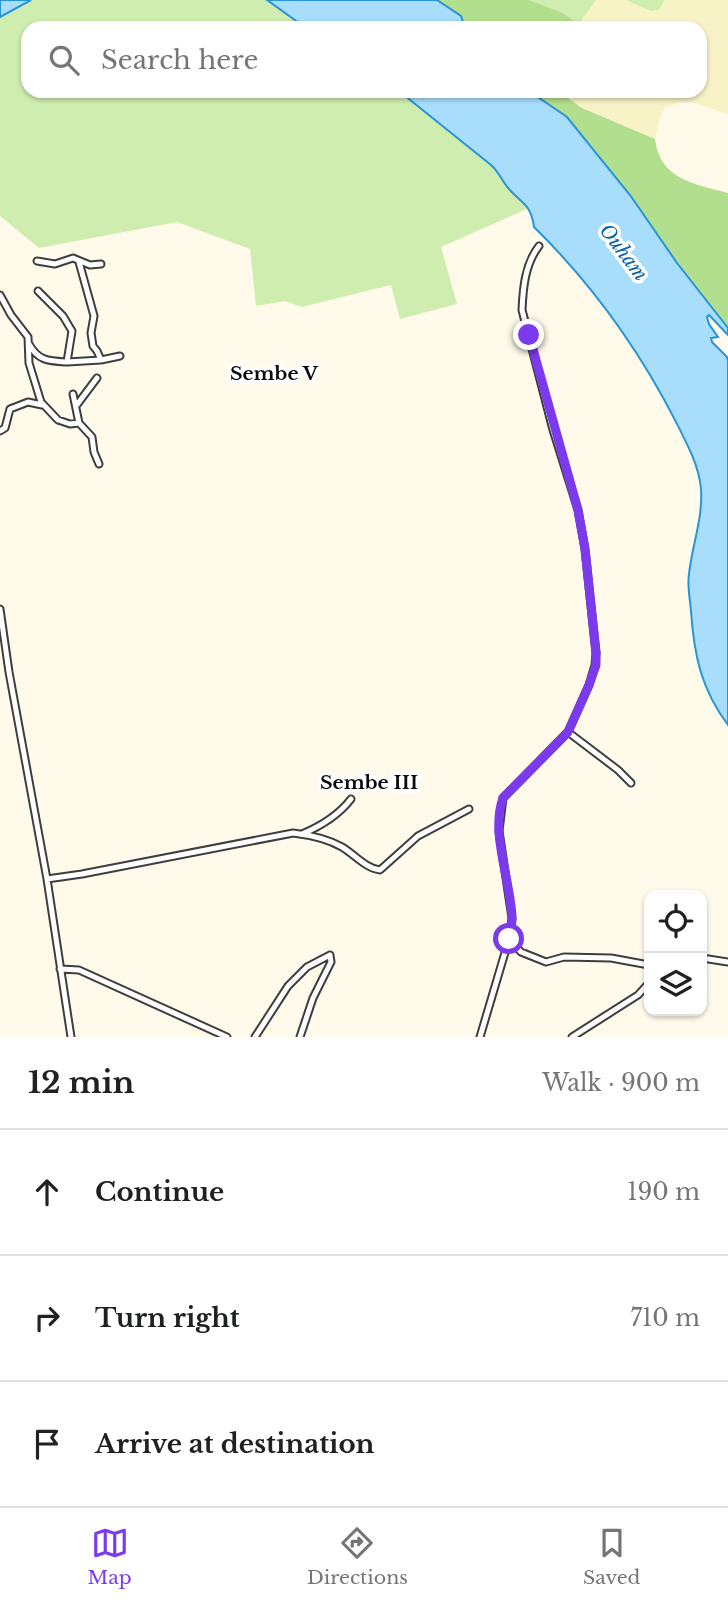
<!DOCTYPE html>
<html lang="en">
<head>
<meta charset="utf-8">
<style>
	:root { --surface:#fff; --page:#f2f2f2; --text:#202124; --muted:#757577; --line:#e0e0e0; --accent:#7c3aed }
	body { margin:0; font-family:"Libre Baskerville",serif; background:var(--page); color:var(--text) }
	.controls { position:absolute; right:21px; bottom:21px; display:grid; overflow:hidden; border-radius:14px; box-shadow:0 2px 5px #0004 }
	.controls button { width:63px; height:63px; display:grid; place-items:center; padding:0; border:0; border-bottom:2px solid var(--line); background:var(--surface); color:var(--text); font:35px sans-serif }
	.stop { position:absolute; width:21px; height:21px; margin:-16px; border:5px solid #7c3aed; border-radius:50%; background:#fff }
	.stop.end { background:#7c3aed; border-color:#fff; box-shadow:0 2px 7px #0008 }
	.list { margin:0; padding:0; list-style:none }
	h2 { display:flex; justify-content:space-between; align-items:center; height:91px; margin:0; padding:0 28px; font-size:30px }
	h2 small { font-size:23px; font-weight:400; color:var(--muted) }
	.list li { display:grid; grid-template-columns:46px 1fr auto; gap:21px; align-items:center; box-sizing:border-box; height:126px; padding:0 28px; border-top:2px solid var(--line) }
	.list b { display:block; font-size:26px; white-space:nowrap }
	.list em { font-size:23px; font-style:normal; color:var(--muted) }
	.icon { flex:none; width:38px; height:38px; fill:none; stroke:currentColor; stroke-width:2; stroke-linecap:round; stroke-linejoin:round }
	.map { position:relative; flex:none; width:728px; height:1037px; overflow:hidden }
	.search { position:absolute; background:var(--surface); box-shadow:0 2px 5px #0004; left:21px; right:21px; top:21px; height:77px; display:flex; align-items:center; gap:18px; box-sizing:border-box; padding:0 24px; border-radius:21px; color:var(--muted); font-size:26px }
	.sheet { height:469px; background:var(--surface) }
	nav { display:flex; justify-content:space-around; align-items:center; box-sizing:border-box; height:98px; border-top:2px solid var(--line); background:var(--surface); font-size:19px; color:var(--muted) }
	nav a { display:grid; justify-items:center; gap:4px }
	nav .on { color:var(--accent) }
	.map>svg:first-child { display:block }
	.farmland { fill:#f8f3c6 }
	.green { fill:#cfedaf }
	.forest { fill:#b2df8d }
	.water { fill:#a8ddfc; stroke:#2894da; stroke-width:2 }
	.lines { fill:none; stroke-linecap:round; stroke-linejoin:round }
	.minor-casing { stroke:#3e3e3e; stroke-width:9 }
	.minor { stroke:#fff; stroke-width:5 }
	.route { stroke:#7c3aed; stroke-width:9 }
	.labels { text-anchor:middle; stroke-width:7; stroke-linejoin:round; paint-order:stroke }
	.water-label { font-size:19px; font-style:italic; fill:#0a63a7; stroke:#fff }
	.neighbourhood-label { font-size:19px; font-weight:bold; fill:#0b0b0b; stroke:#fff }
</style>
</head>
<body>
<div class="map">
<svg width="728" height="1037" viewBox="0 0 728 1037">
	<rect width="100%" height="100%" fill="#fffae9"/>
	<path class="farmland" d="M596,0h30l25,11 8,-1 6,-10h63v114l-38,-12h-9l-16,6 -4,7 -6,24 -73,-31 -24,-17h142v-63h-123z"/>
	<path class="green" d="M31,0h236l39,28h-278v63h371l92,74 9,8 9,16 20,19 -88,39 16,57 -57,15 -9,-34 -89,22 -17,-6 -29,5 -6,-57 -73,-27 -138,26 -39,-32v-199z
		M529,0h67l-17,24 -18,-12z
		M626,0h39l-6,10 -8,1z"/>
	<path class="forest" d="M437,0h92l32,12 18,12 -2,4h-112l-4,-12z
		M529,91h29l24,17 73,31c5,41 40,45 73,54v135l-51,-65 -47,-68 -36,-46 -27,-32z"/>
	<path class="water" d="M0,0h31l-31,17z
		M267,0h170l24,16 4,12h-159z
		M399,91h130l38,26 63,78 47,68 51,65v7l-19,-20 -2,2 2,7 9,13 -7,1 1,4 15,15 1,4v364c-27,-36 -34,-70 -37,-114 -1,-12 -4,-26 -2,-37 3,-29 14,-55 12,-85 -2,-24 -15,-47 -26,-69 -37,-72 -83,-136 -141,-193 -3,-23 -12,-23 -25,-38 -7,-8 -10,-17 -18,-24z"/>
	<g class="lines">
		<defs>
			<path id="minor" d="M37,261l18,3 18,-6 17,7 11,-1
				M79,262l15,54 -3,17 2,13 4,5 4,9
				M0,295l11,20 17,22 1,26 12,39 17,18 12,4 9,-1 13,14 2,15 5,12
				M29,344c9,17 20,17 38,18l5,-31 -9,-15 -25,-25
				M67,362l34,-2 19,-4
				M73,394l6,29
				M76,406l21,-28
				M0,431l5,-3 5,-19 18,-7 14,3
				M0,609l9,63 38,207 24,158
				M568,732l50,38 13,13
				M302,834c19,-8 36,-18 49,-35
				M47,879l35,-5 211,-41c17,2 33,5 49,14 12,7 23,21 38,23l38,-34 51,-27
				M509,939l12,13 25,10 18,-5 47,1 38,7
				M702,958l26,4
				M60,969l19,1 148,67
				M255,1037l33,-51 19,-19 23,-12
				M300,1037l13,-39 18,-36 -1,-7
				M480,1037l29,-98 3,-21 -13,-87 4,-33 65,-66 21,-47 6,-20 1,-12 -11,-104 -7,-39 -25,-80 -31,-120c1,-22 3,-46 17,-64
				M572,1037l66,-42 11,-12"/>
		</defs>
		<use href="#minor" class="minor-casing"/>
		<use href="#minor" class="minor"/>
	</g>
	<g class="lines">
		<path class="route" d="M509,939c1,-7 3,-14 3,-21 -1,-37 -22,-85 -9,-120l65,-66 21,-47 7,-20v-12l-11,-104 -7,-39 -49,-175"/>
	</g>
	<g class="labels">
		<g class="water-label">
			<text transform="translate(624 252) rotate(53)" y="7">Ouham</text>
		</g>
		<g class="neighbourhood-label">
			<text x="274" y="380">Sembe V</text>
			<text x="369" y="789">Sembe III</text>
		</g>
	</g>
</svg>
<div class="controls">
<button><svg class="icon" aria-label="locate" viewBox="0 0 24 24"><circle cx="12" cy="12" r="6"/><path d="M12 2v4M12 18v4M2 12h4M18 12h4"/></svg></button>
<button><svg class="icon" aria-label="layers" viewBox="0 0 24 24"><path d="M12 4l9 5-9 5-9-5zM3 14l9 5 9-5"/></svg></button>
</div>
<div class="stop" style="left:509px;top:939px"></div>
<div class="stop end" style="left:529px;top:335px"></div>
<div class="search"><svg class="icon" aria-label="search" viewBox="0 0 24 24"><circle cx="10" cy="10" r="6"/><path d="M15 15l6 6"/></svg>Search here</div>
</div>
<section class="sheet">
<h2>12 min<small>Walk · 900 m</small></h2>
<ul class="list">
<li><svg class="icon" aria-label="ahead" viewBox="0 0 24 24"><path d="M12 20V5M6 11l6-6 6 6"/></svg><div><b>Continue</b></div><em>190 m</em></li>
<li><svg class="icon" aria-label="right" viewBox="0 0 24 24"><path d="M7 20v-9h11M14 6l5 5-5 5"/></svg><div><b>Turn right</b></div><em>710 m</em></li>
<li><svg class="icon" aria-label="arrive" viewBox="0 0 24 24"><path d="M6 21V4h12l-3 4 3 4H6"/></svg><div><b>Arrive at destination</b></div></li>
</ul>
</section>
<nav>
<a class="on"><svg class="icon" aria-label="map" viewBox="0 0 24 24"><path d="M3 6l6-2 6 2 6-2v14l-6 2-6-2-6 2zM9 4v14M15 6v14"/></svg>Map</a>
<a><svg class="icon" aria-label="directions" viewBox="0 0 24 24"><path d="M12 3l9 9-9 9-9-9zM9 14v-3h6M13 9l2 2-2 2"/></svg>Directions</a>
<a><svg class="icon" aria-label="saved" viewBox="0 0 24 24"><path d="M7 4h10v16l-5-4-5 4z"/></svg>Saved</a>
</nav>
</body>
</html>
